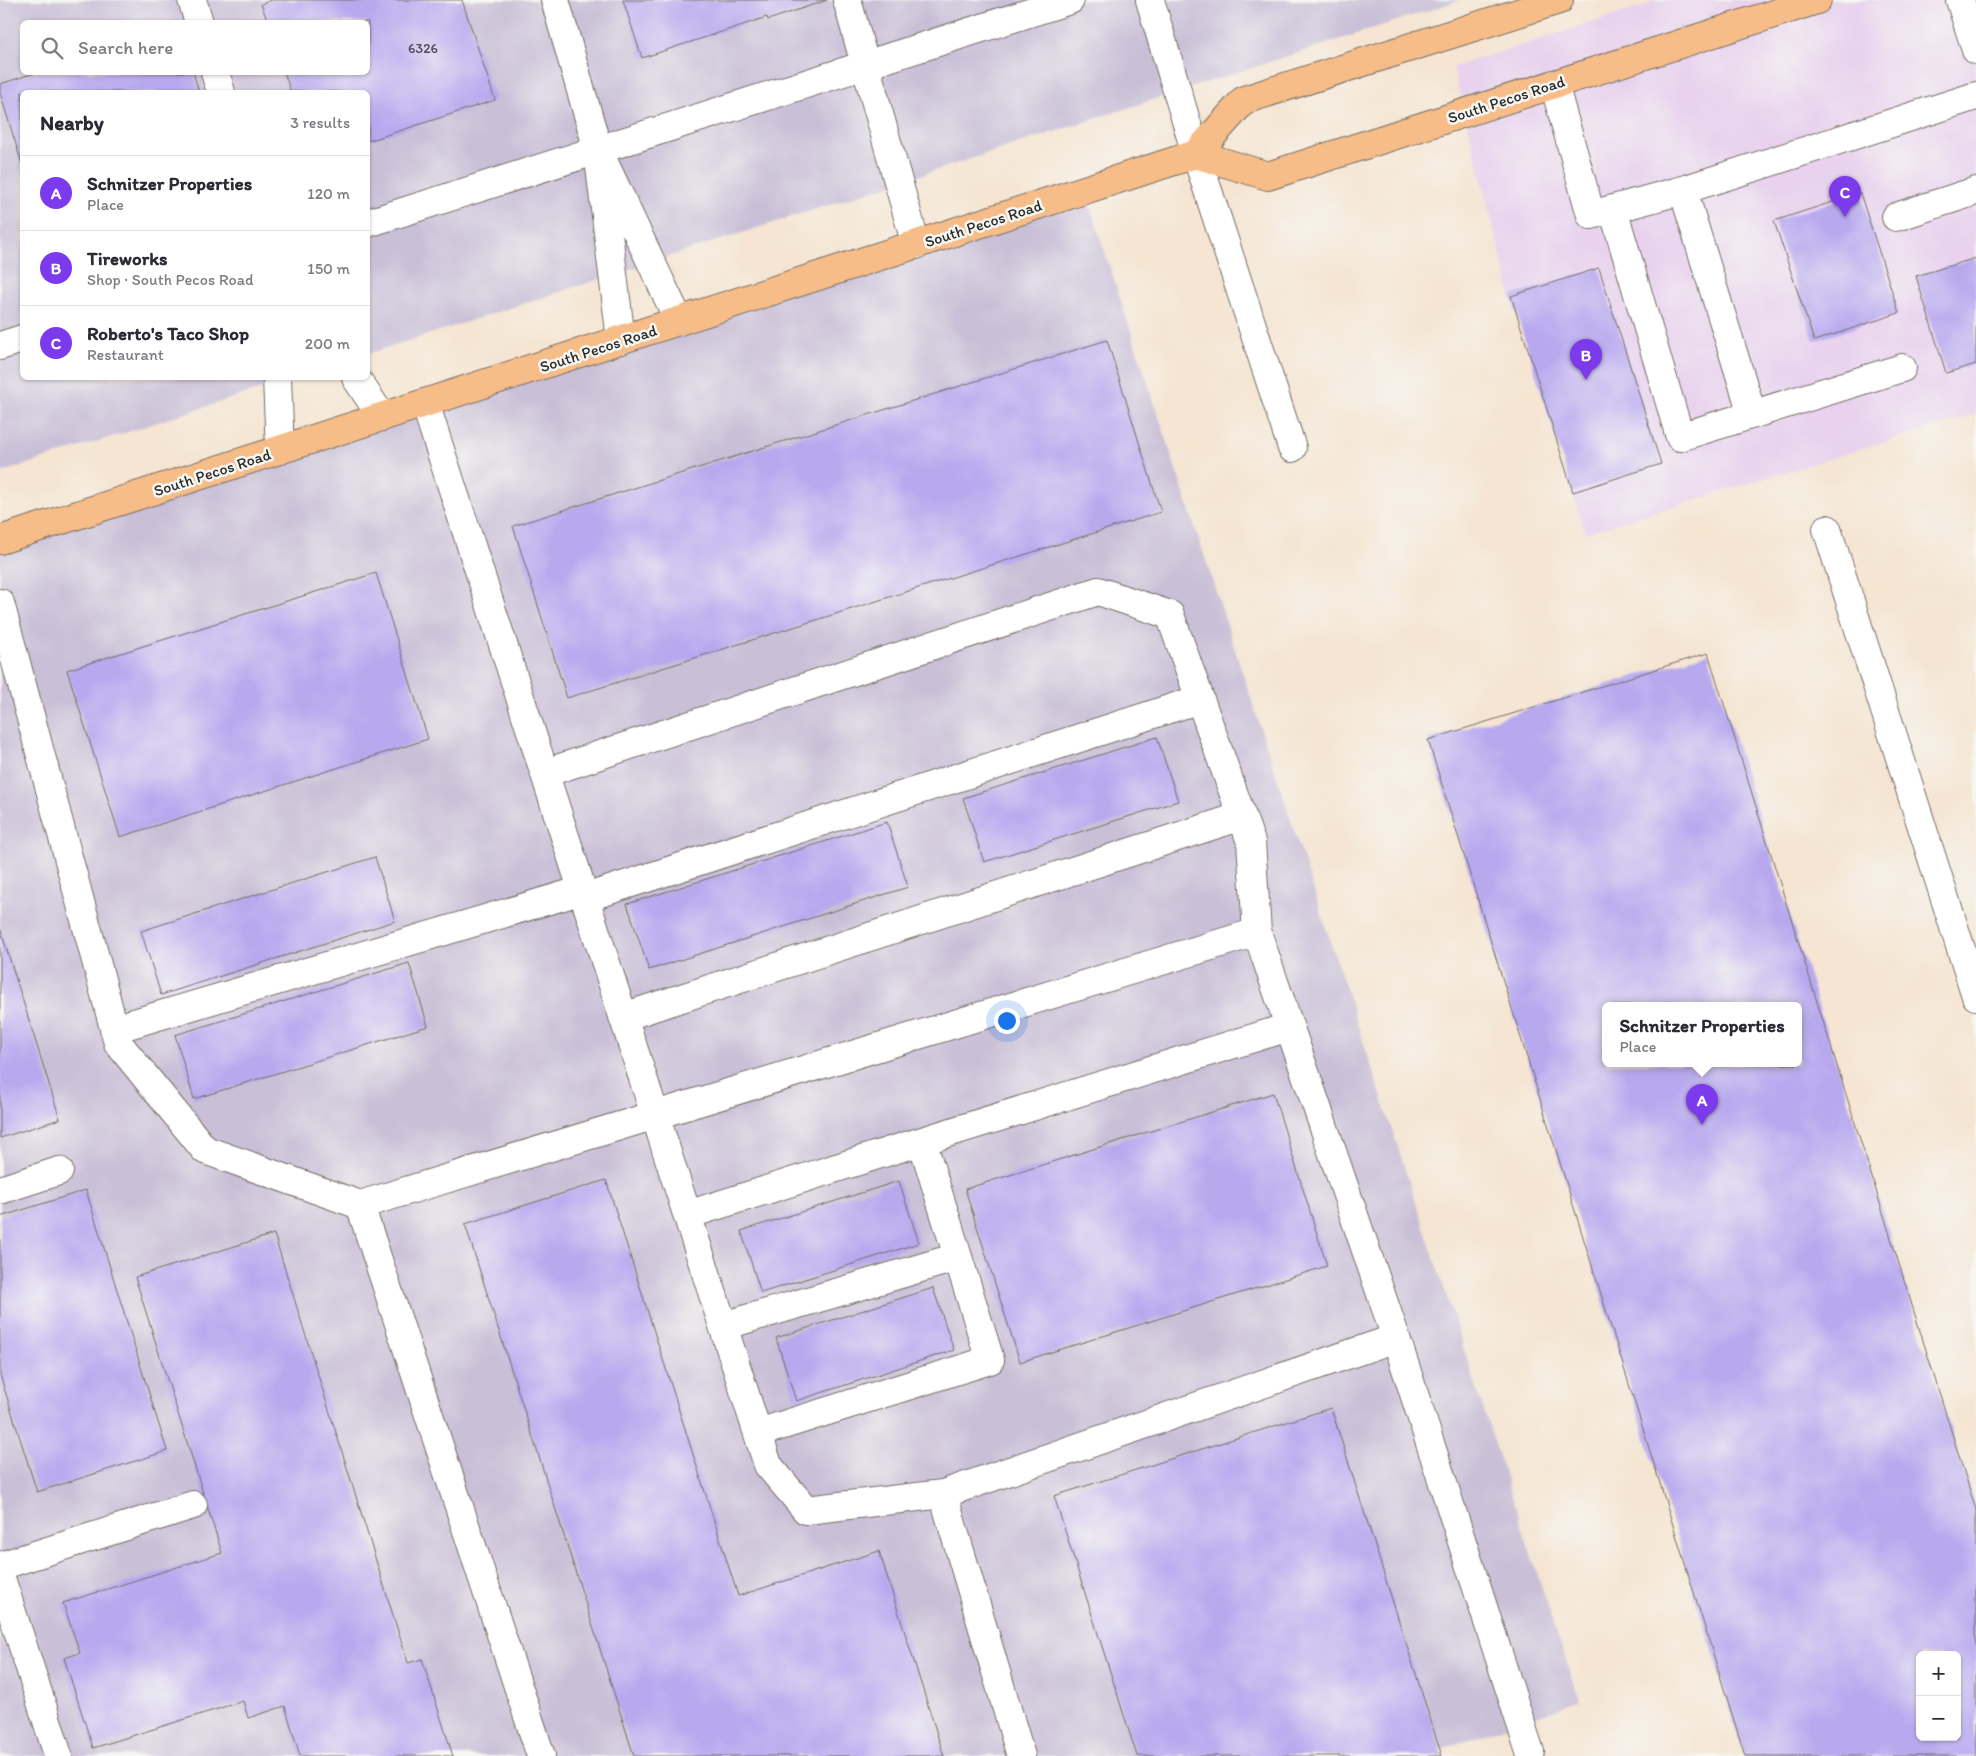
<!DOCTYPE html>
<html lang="en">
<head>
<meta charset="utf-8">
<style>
	:root { --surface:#fff; --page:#f2f2f3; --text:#2b2b33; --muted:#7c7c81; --line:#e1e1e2; --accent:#7c3aed }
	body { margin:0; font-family:Itim,sans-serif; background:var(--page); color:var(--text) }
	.controls { position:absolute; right:15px; bottom:15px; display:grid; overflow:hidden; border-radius:8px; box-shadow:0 1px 4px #0004 }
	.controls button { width:45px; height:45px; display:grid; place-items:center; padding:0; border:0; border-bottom:1px solid var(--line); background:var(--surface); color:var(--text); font:25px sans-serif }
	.you { position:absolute; left:1006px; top:1020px; width:18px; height:18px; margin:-12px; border:4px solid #fff; border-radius:50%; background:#1a73e8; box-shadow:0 0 0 8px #1a73e833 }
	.badge { display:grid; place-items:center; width:32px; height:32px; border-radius:50%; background:var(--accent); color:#fff; font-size:16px; font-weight:700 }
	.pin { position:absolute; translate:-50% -41px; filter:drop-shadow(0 1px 2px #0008) }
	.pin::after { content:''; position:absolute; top:26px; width:18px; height:15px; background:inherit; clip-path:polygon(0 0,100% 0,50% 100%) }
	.popup { position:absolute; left:1602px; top:1002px; width:200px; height:65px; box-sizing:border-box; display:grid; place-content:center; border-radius:8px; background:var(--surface); filter:drop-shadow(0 1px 4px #0005); font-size:16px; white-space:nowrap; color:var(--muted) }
	.popup b { font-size:19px; color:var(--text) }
	.popup::after { content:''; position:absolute; left:50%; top:100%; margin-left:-10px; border:10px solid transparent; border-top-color:var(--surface) }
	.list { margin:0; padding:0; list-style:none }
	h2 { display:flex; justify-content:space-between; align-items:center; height:65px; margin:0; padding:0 20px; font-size:21px }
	h2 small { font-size:16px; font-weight:400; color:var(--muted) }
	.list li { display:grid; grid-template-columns:32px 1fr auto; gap:15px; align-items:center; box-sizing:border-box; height:75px; padding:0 20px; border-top:1px solid var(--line) }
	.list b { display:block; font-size:19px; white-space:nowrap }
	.list p { margin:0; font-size:16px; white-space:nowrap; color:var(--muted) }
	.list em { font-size:16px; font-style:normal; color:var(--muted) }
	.icon { flex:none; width:28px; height:28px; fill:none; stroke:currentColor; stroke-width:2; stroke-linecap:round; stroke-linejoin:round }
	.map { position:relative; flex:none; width:1976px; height:1756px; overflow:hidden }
	.search { position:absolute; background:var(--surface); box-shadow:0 1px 4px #0004; left:20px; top:20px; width:350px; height:55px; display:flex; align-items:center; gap:12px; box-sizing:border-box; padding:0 18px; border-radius:8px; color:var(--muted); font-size:19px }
	.panel { position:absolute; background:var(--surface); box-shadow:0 1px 4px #0004; left:20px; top:90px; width:350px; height:290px; border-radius:8px }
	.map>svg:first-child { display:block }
	.built { fill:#e8d2ee }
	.industrial { fill:#c9bfd7; fill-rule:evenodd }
	.building { fill:#b8a9ef; fill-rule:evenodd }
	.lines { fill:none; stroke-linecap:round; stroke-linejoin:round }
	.minor-casing { stroke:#726c65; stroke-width:30 }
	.major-casing { stroke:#726c65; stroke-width:30 }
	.minor { stroke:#fff; stroke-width:28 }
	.major { stroke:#f7bd88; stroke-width:28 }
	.labels { text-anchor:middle; stroke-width:5; stroke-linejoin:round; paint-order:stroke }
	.number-label { font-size:14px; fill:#4e4a5c }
	.street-label { font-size:16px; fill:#2b2b2b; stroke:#f6f6f2 }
</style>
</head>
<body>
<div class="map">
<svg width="1976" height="1756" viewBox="0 0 1976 1756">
	<rect width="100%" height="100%" fill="#f6f6f2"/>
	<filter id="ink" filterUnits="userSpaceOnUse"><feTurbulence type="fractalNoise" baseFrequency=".02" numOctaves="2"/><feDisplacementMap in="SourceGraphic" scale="10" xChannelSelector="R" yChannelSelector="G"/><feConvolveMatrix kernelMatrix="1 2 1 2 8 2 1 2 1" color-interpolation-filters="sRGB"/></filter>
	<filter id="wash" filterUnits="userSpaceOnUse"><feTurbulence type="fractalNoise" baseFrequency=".0096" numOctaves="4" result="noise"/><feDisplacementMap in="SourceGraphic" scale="20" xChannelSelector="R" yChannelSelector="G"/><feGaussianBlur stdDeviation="1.12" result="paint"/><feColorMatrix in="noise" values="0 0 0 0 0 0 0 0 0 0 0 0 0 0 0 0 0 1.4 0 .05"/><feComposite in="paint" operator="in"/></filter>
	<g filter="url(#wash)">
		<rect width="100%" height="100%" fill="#f5e5d2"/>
		<path class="built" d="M1649,0h327v414l-391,119 -74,-237 -58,-229 197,-63z"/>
		<path class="industrial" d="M0,0h1461l-1093,354v-262h-346v286h273l-295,95zM22,22h346v50h-346z
			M1085,191l494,1510 -158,55h-1421v-1216z"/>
		<g id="blocks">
			<path class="building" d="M272,0h190l33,100 -127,41v-49h-77l-7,-20h84v-50h-100l-7,-18z
				M623,0h204l-59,20 -1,-3 -125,41z
				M38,72h155l6,20h-177v72l-22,-71v-9z
				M1860,193l39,120 -85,28 -40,-120z
				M1976,258v106l-30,9 -30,-97z
				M1599,268l62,196 -88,28 -62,-196z
				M1107,340l54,172 -594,186 -54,-172z
				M376,573l52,166 -308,98 -53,-167z
				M1708,653l268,857v246h-231l-317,-1016zM1606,1006h192v58h-192zM1920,1655h37v82h-37z
				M1157,737l21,64 -194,61 -21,-64z
				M887,822l21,65 -259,83 -22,-66z
				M375,857l20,64 -234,74 -20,-64z
				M0,928l60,191 -60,19z
				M409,963l19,63 -234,73 -19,-64z
				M1273,1093l54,173 -307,96 -55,-173z
				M606,1180l132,416 141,-45 65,205h-310l-169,-532z
				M899,1181l20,62 -158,50 -20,-62z
				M86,1190l81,261 -130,41 -37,-117v-158z
				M274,1234l134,429 14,-4 31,97h-153l-15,-50 -37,12 -5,-17 -150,47 -29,-90 16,-5 -17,-50 159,-50 -87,-276z
				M933,1288l21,62 -158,51 -20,-63z
				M1331,1408l111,348h-305l-83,-260z"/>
		</g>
	</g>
	<g filter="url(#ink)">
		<use href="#blocks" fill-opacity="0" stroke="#726c65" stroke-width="1"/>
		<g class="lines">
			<defs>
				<path id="minor" d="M192,0l7,22
					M555,0l43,150
					M847,0l69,245
					M1150,0l46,154 96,294
					M1960,0l16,50
					M215,72l6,20
					M1554,84l37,131 92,-25 293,-94
					M1683,190l69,224
					M1613,209l67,228 222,-69
					M1896,217l80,-26
					M368,223l702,-223
					M621,340l-23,-190 81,171
					M0,346l22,-7
					M277,378l3,72
					M356,378l26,39
					M1827,529l149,467
					M0,603l118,440 87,107 155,55 181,551
					M545,773l553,-182 72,24 81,227 6,90
					M585,898l615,-199
					M623,1017l619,-201
					M114,1029l469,-139
					M922,1141l367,-114
					M0,1190l59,-19
					M360,1205l897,-273 139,406 -453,156 -137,16 -38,-45 -343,-1062
					M687,1215l235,-74 68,219 -232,73
					M723,1326l235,-69
					M1396,1338l134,414
					M943,1494l78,262
					M0,1566l193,-61
					M0,1575l58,180"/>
				<path id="major" d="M1196,154l72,22 549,-176
					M0,540l1196,-386 48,-54 315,-100"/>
			</defs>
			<use href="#minor" class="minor-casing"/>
			<use href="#major" class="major-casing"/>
			<use href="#minor" class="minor"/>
			<use href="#major" class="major"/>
		</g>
	</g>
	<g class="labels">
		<g class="number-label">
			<text x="423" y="53">6326</text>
		</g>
		<g class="street-label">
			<text transform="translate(1506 99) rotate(-18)" y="6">South Pecos Road</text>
			<text transform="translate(983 223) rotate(-18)" y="6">South Pecos Road</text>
			<text transform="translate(598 348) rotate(-18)" y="6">South Pecos Road</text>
			<text transform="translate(212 472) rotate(-18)" y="6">South Pecos Road</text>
		</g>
	</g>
</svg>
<div class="controls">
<button>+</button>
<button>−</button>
</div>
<div class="you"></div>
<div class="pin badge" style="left:1702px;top:1125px">A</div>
<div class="popup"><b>Schnitzer Properties</b>Place</div>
<div class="pin badge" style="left:1586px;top:380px">B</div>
<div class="pin badge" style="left:1845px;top:217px">C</div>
<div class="search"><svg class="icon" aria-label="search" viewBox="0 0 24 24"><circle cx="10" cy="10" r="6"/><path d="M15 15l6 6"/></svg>Search here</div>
<section class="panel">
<h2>Nearby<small>3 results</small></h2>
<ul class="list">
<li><span class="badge">A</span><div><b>Schnitzer Properties</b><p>Place</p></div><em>120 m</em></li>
<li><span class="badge">B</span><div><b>Tireworks</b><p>Shop · South Pecos Road</p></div><em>150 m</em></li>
<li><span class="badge">C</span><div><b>Roberto's Taco Shop</b><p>Restaurant</p></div><em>200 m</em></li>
</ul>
</section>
</div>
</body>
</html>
